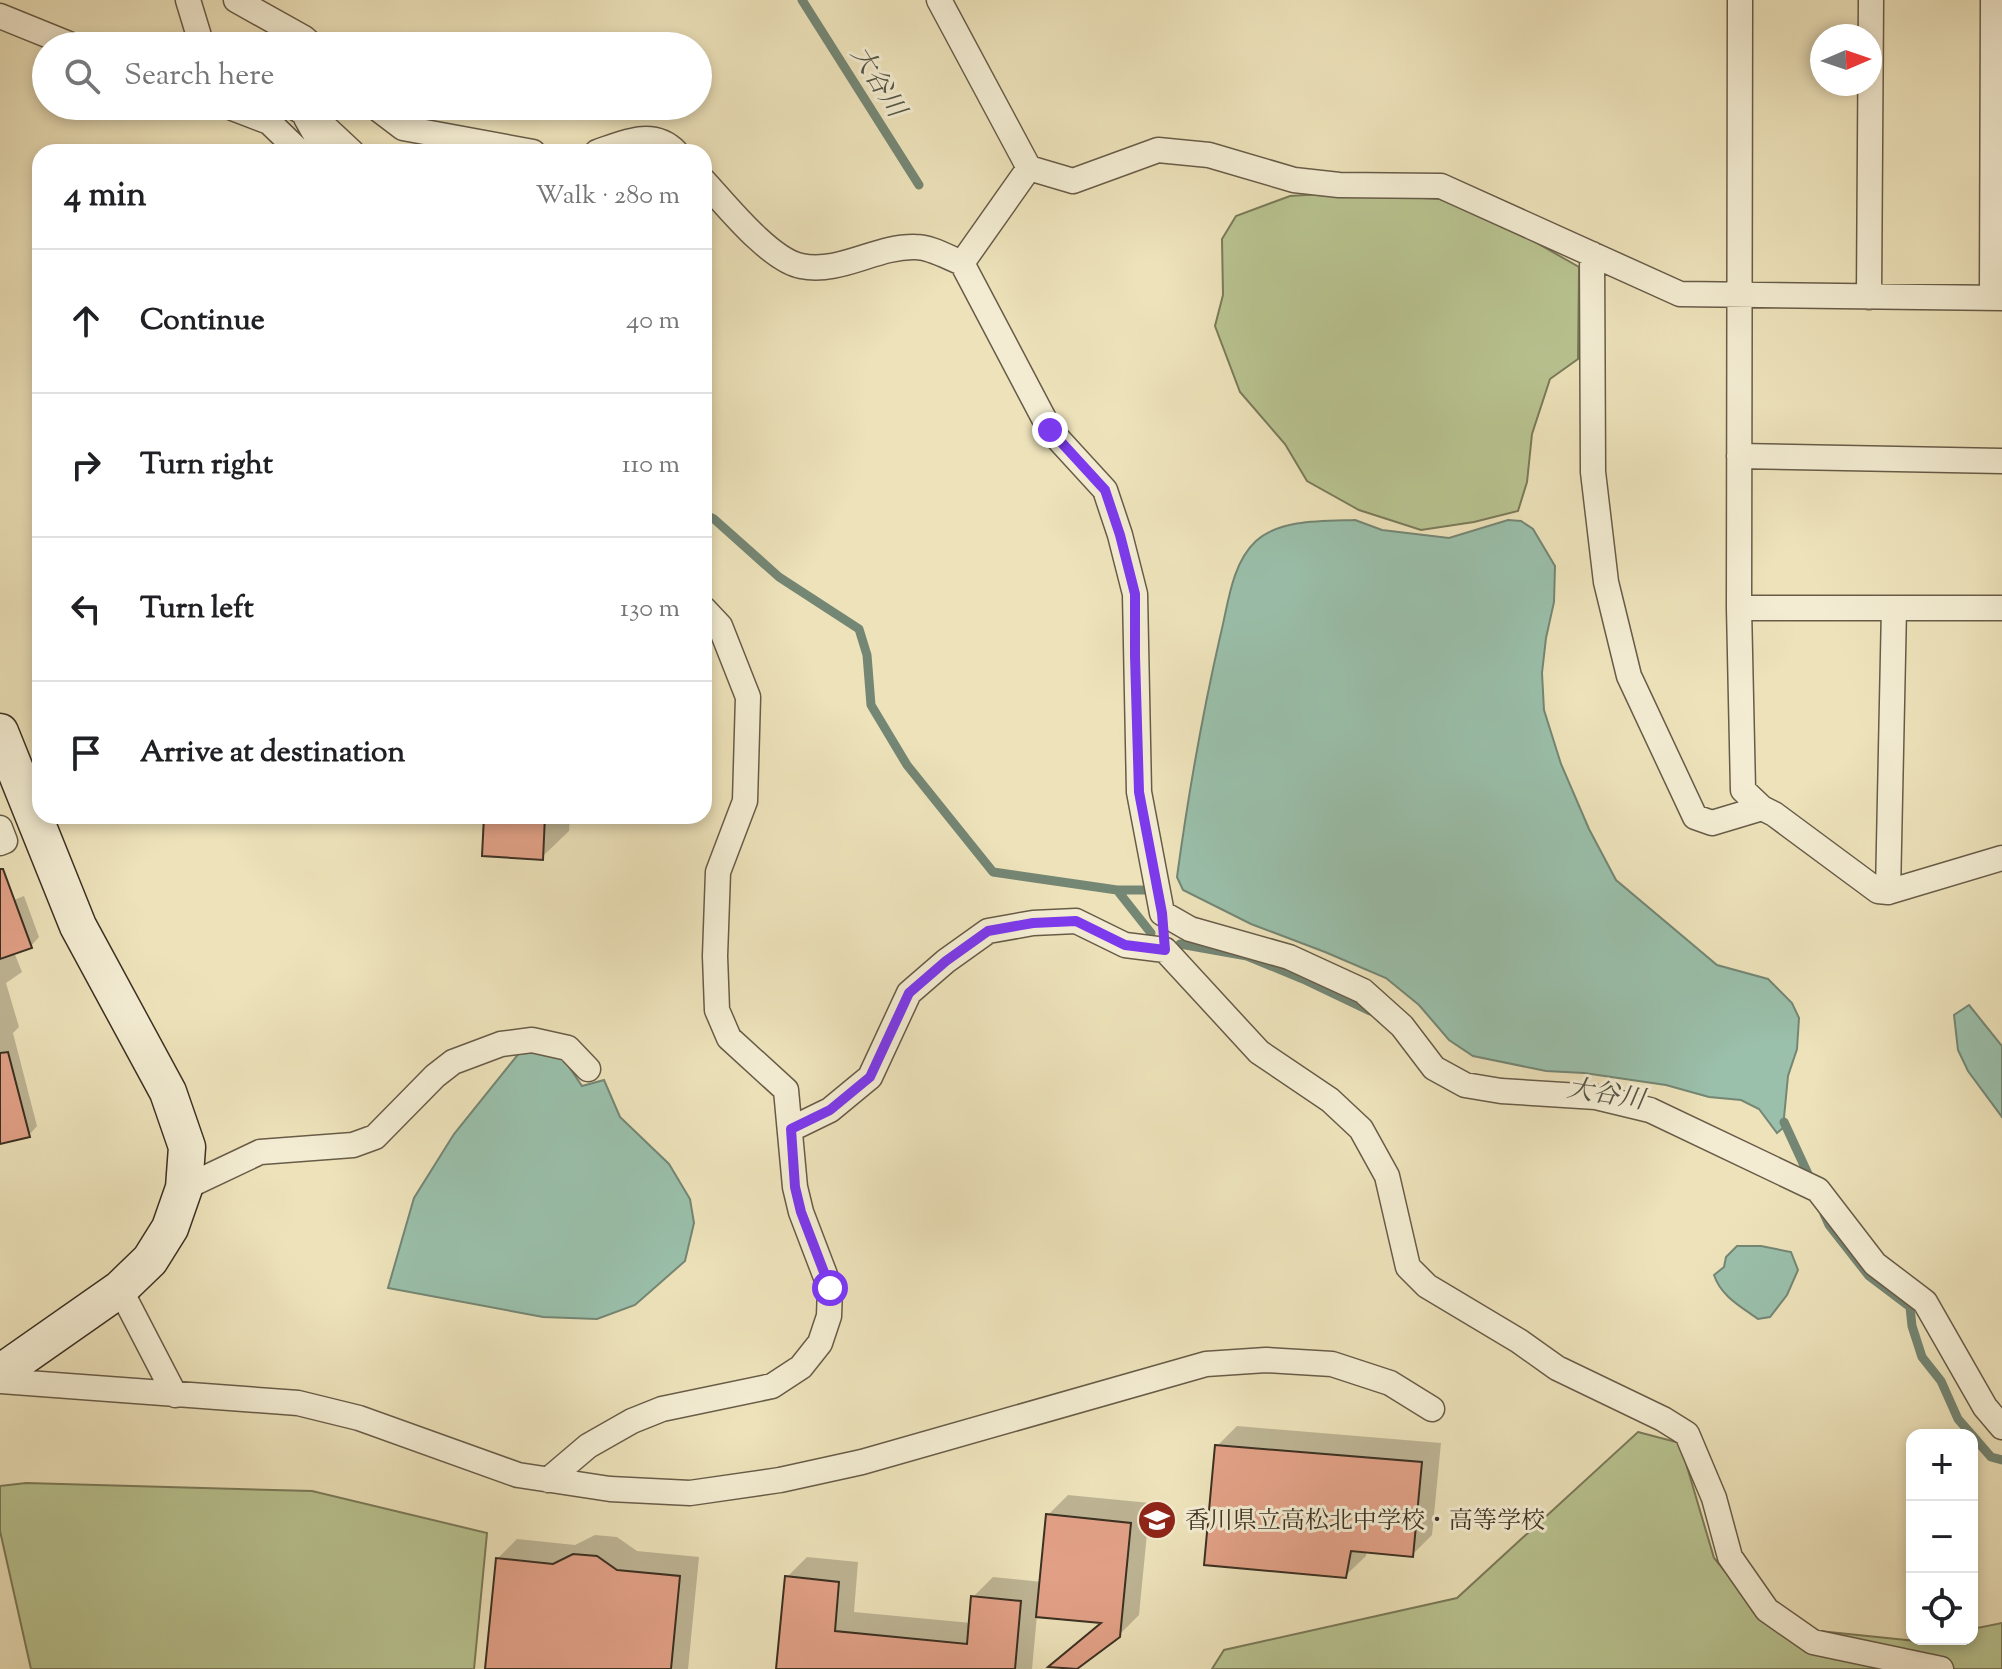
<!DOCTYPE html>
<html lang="en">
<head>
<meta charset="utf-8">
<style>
	:root { --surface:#fff; --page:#f2f2f2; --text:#202124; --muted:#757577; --line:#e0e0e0 }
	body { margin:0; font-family:"Sorts Mill Goudy","Noto Serif JP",serif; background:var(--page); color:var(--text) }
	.controls { position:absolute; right:24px; bottom:24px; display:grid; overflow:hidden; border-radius:16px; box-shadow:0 4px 12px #0003 }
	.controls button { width:72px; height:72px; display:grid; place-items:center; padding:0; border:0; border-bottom:2px solid var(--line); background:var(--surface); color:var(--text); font:40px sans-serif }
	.compass { position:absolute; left:1810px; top:24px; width:72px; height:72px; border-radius:50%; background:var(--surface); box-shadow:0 4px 12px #0003; rotate:88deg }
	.stop { position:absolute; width:24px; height:24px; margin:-18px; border:6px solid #7c3aed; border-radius:50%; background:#fff }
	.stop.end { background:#7c3aed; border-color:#fff; box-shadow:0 2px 8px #0008 }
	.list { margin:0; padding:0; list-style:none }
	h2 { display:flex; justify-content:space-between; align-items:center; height:104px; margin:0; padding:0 32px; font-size:34px }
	h2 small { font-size:26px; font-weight:400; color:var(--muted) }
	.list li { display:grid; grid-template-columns:52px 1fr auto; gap:24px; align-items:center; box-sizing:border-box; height:144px; padding:0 32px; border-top:2px solid var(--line) }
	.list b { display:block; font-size:30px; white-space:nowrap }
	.list em { font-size:26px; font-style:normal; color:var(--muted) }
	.icon { flex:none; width:44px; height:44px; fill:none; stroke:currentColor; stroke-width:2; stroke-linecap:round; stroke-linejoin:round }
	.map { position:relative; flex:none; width:2002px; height:1669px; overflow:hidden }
	.search { position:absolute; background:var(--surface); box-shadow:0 4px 12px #0003; left:32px; top:32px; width:680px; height:88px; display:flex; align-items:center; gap:20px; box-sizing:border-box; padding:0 28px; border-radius:44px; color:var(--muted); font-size:30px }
	.panel { position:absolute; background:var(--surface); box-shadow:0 4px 12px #0003; left:32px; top:144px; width:680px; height:680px; border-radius:24px }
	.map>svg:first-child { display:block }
	.green { fill:#b8c390; stroke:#7a7a59; stroke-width:2 }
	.water { fill:#9abfaa; stroke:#748674; stroke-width:2 }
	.shadow { fill:#0003 }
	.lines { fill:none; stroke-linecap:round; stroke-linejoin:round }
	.stream { stroke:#748674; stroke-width:9 }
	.building { fill:#e2a187; stroke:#3b3022; stroke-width:2 }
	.street-casing { stroke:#685c48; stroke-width:27 }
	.secondary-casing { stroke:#3b3022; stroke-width:39 }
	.street { stroke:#f3ecd2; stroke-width:24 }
	.secondary { stroke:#f3ecd2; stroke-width:36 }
	.route { stroke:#7c3aed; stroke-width:10 }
	.labels { text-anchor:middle; stroke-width:6; stroke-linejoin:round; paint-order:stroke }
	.poi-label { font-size:24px; fill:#3b3022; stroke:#f3ecd2; text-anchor:start }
	.water-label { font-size:26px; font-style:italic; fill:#535444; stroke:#f3ecd2 }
</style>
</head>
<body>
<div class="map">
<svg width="2002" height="1669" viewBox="0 0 2002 1669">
	<rect width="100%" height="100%" fill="#ede2ba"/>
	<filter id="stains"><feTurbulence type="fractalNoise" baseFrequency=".0025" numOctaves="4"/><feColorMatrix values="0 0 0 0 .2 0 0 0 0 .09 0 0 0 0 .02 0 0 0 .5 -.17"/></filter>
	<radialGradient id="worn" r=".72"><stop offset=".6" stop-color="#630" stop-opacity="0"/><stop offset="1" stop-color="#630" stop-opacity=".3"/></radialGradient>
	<path class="green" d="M1337,193l103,6 67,27 72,41 -1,92 -28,20 -18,55 -5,48 -9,29 -44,11 -53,8 -62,-20 -52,-29 -22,-37 -45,-52 -25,-66 8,-31 -1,-56 14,-23 54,-20z
		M1638,1432l42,11 34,115 57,68 145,15 56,-2v-10l30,-6v46h-790l12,-19 233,-52z
		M26,1483l286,8 175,42 -13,136h-443l-31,-138v-45z"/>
	<path class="water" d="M1355,520l27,10 67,8 59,-18 13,1 12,8 22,37 -1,36 -8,36 -4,35 2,37 17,54 28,65 27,51 101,85 51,14 24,24 7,15 -2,31 -9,27 -5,52 -6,5 -18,-24 -18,-9 -32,-3 -43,-12 -82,-12 -38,-2 -73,-15 -24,-16 -30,-35 -33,-27 -61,-26 -74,-28 -68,-34 -6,-13c11,-81 25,-161 43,-240 8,-31 11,-73 36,-96 24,-22 69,-20 99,-21z
		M1969,1005l33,41v71l-34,-46 -10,-21 -4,-35z
		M524,1047l37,8 21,31 22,-6 16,37 49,47 21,35 4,24 -9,38 -50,44 -38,14 -54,-2 -155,-29 26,-90 40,-64z
		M1737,1246h24l30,6 7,18 -11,25 -17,22 -12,2c-18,-13 -37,-23 -44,-44l10,-8 2,-10z"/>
	<path class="shadow" d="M486,816h84l-1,15 -27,26z
		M0,868l14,32 10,-4 15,41 -8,9 -17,6 8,20 -16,11 13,44 -6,6 24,93 -8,9 -29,7z
		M1237,1426l204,17 -9,92 -20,20 -46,-5v6l-21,20 -128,-130z
		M1068,1495l82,8 -11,112 -20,20 -46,34 -22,-2 51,-46 -65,-6 -5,54h-254l9,-92 20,-20 51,5 -4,50 117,11 2,-26 20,-20 49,5 6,-67z
		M595,1535l22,2 20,14 62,6 -11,112h-201l10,-110 20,-20 58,6z"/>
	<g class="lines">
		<path class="stream" d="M802,0l117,185
			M318,106l11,8
			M704,514l10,5 65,58 80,52 8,26 4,50 36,60 86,107 124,18 34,43
			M1117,890h30
			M1180,944l67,12 56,23 67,32
			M1784,1122l24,52
			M1824,1214l5,11 40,51 41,31 2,19 10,31 19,24 17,38 14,16
			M1972,1435l19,22 11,3"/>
	</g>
	<path class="building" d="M484,816h61l-2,44 -61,-4z
		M0,869h3l29,79 -32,11z
		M8,1052l22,85 -30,7v-91z
		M1215,1445l207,17 -9,95 -62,-6 -5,27 -142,-13z
		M1046,1514l85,9 -11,114 -43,32 -29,-2 53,-44 -65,-6z
		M573,1554l24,2 20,14 63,6 -9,93h-186l11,-111 57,6z
		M785,1576l54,6 -4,49 132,13 4,-48 50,5 -6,68h-239z"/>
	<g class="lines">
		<defs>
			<path id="street" d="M188,0l14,46
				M236,0l68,38 9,8
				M939,0l90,168 44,13 85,-31 51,5 85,25 45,5 102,1 239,108 322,4
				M1740,0l-1,608h263
				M0,16l74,30
				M227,106l42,16 31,30
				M292,106l30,18 30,28
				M374,106l29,22 130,24
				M306,118l19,34
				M597,152c26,-9 56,-24 79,0
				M1029,168l-67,95 88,167 55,60 15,45 15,59 4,198 23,121 28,16 99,28 74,34 39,35 32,42 31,17 36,6 95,6 54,13 168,80 57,74 50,38 60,105 17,20
				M704,181c22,24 66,79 97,85 40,8 75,-20 114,-19 16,0 32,10 47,16
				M1592,254l1,218 13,110 23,94 66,141 17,6 50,-15
				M1869,297l2,-297
				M1992,298l1,-298
				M1739,456l263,5
				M1739,608l4,182 19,18 12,6 104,77 10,1 114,-34
				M0,828l5,13 -5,2
				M1888,892l6,-284
				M791,1129l39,-19 40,-33 39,-84 37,-32 42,-30 45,-8 43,-2 49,24 40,5 94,102 71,48 31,29 26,47 21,91 19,19 92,55 38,27 106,51 24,15 27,64 16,59 37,53 46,32 128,27
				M184,1188l76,-36 93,-7 22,-8 60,-61 18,-14 48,-18 31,-4 36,8 20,21
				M120,1289l55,106
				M0,1381l298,22 61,15 159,57 92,14 80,4 90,-13 82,-18 344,-98 60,-4 66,4 58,19 42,26
				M548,1480l40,-34 44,-25 30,-12 110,-23 29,-19 19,-24 9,-27 1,-28 -29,-76 -6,-25 -9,-97 -57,-52 -12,-28 -2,-54 3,-84 27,-71 3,-104 -28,-71 -16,-17"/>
			<path id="secondary" d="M0,732l78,194 90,166 19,55 -3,41 -14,40 -20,32 -30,29 -120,84"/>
		</defs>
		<use href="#street" class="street-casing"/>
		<use href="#secondary" class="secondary-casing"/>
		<use href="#street" class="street"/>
		<use href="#secondary" class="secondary"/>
	</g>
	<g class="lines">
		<path class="route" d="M830,1288l-29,-76 -6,-25 -4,-58 39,-19 40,-33 39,-84 37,-32 42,-30 45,-8 43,-2 49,24 40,5 -3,-37 -23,-121 -4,-136v-62l-15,-59 -15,-45 -55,-60"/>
	</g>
	<defs>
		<symbol id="school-disc" viewBox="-11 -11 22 22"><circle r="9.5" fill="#8f2418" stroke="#f3ecd2"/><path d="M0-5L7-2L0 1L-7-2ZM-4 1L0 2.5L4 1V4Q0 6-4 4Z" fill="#fff"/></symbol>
	</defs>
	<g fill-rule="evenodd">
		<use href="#school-disc" x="1135" y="1498" width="44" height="44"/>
	</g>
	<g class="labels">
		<g class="poi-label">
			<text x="1185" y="1528">香川県立高松北中学校・高等学校</text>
		</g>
		<g class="water-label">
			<text transform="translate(879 81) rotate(58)" y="9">大谷川</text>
			<text transform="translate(1606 1093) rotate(9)" y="9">大谷川</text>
		</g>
	</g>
	<rect width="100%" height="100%" filter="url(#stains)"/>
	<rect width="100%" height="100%" fill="url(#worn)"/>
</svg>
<div class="controls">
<button>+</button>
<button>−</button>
<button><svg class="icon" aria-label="locate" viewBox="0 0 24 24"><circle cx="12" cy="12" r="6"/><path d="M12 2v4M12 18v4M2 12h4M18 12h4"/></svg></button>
</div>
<svg class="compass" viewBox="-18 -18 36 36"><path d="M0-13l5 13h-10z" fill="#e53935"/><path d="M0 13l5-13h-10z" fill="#757577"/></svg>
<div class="stop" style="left:830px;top:1288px"></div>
<div class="stop end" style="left:1050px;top:430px"></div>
<div class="search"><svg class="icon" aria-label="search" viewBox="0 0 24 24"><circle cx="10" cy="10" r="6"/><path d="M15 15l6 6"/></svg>Search here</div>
<section class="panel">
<h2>4 min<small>Walk · 280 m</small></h2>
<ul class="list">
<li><svg class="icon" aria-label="ahead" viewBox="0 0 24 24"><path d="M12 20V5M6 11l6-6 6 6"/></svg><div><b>Continue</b></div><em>40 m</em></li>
<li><svg class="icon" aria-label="right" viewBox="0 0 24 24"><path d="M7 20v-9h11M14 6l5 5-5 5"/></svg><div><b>Turn right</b></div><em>110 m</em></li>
<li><svg class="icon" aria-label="left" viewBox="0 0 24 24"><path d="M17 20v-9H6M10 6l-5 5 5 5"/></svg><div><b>Turn left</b></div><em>130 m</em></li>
<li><svg class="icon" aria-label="arrive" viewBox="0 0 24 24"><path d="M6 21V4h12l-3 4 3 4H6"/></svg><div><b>Arrive at destination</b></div></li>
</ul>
</section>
</div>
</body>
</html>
